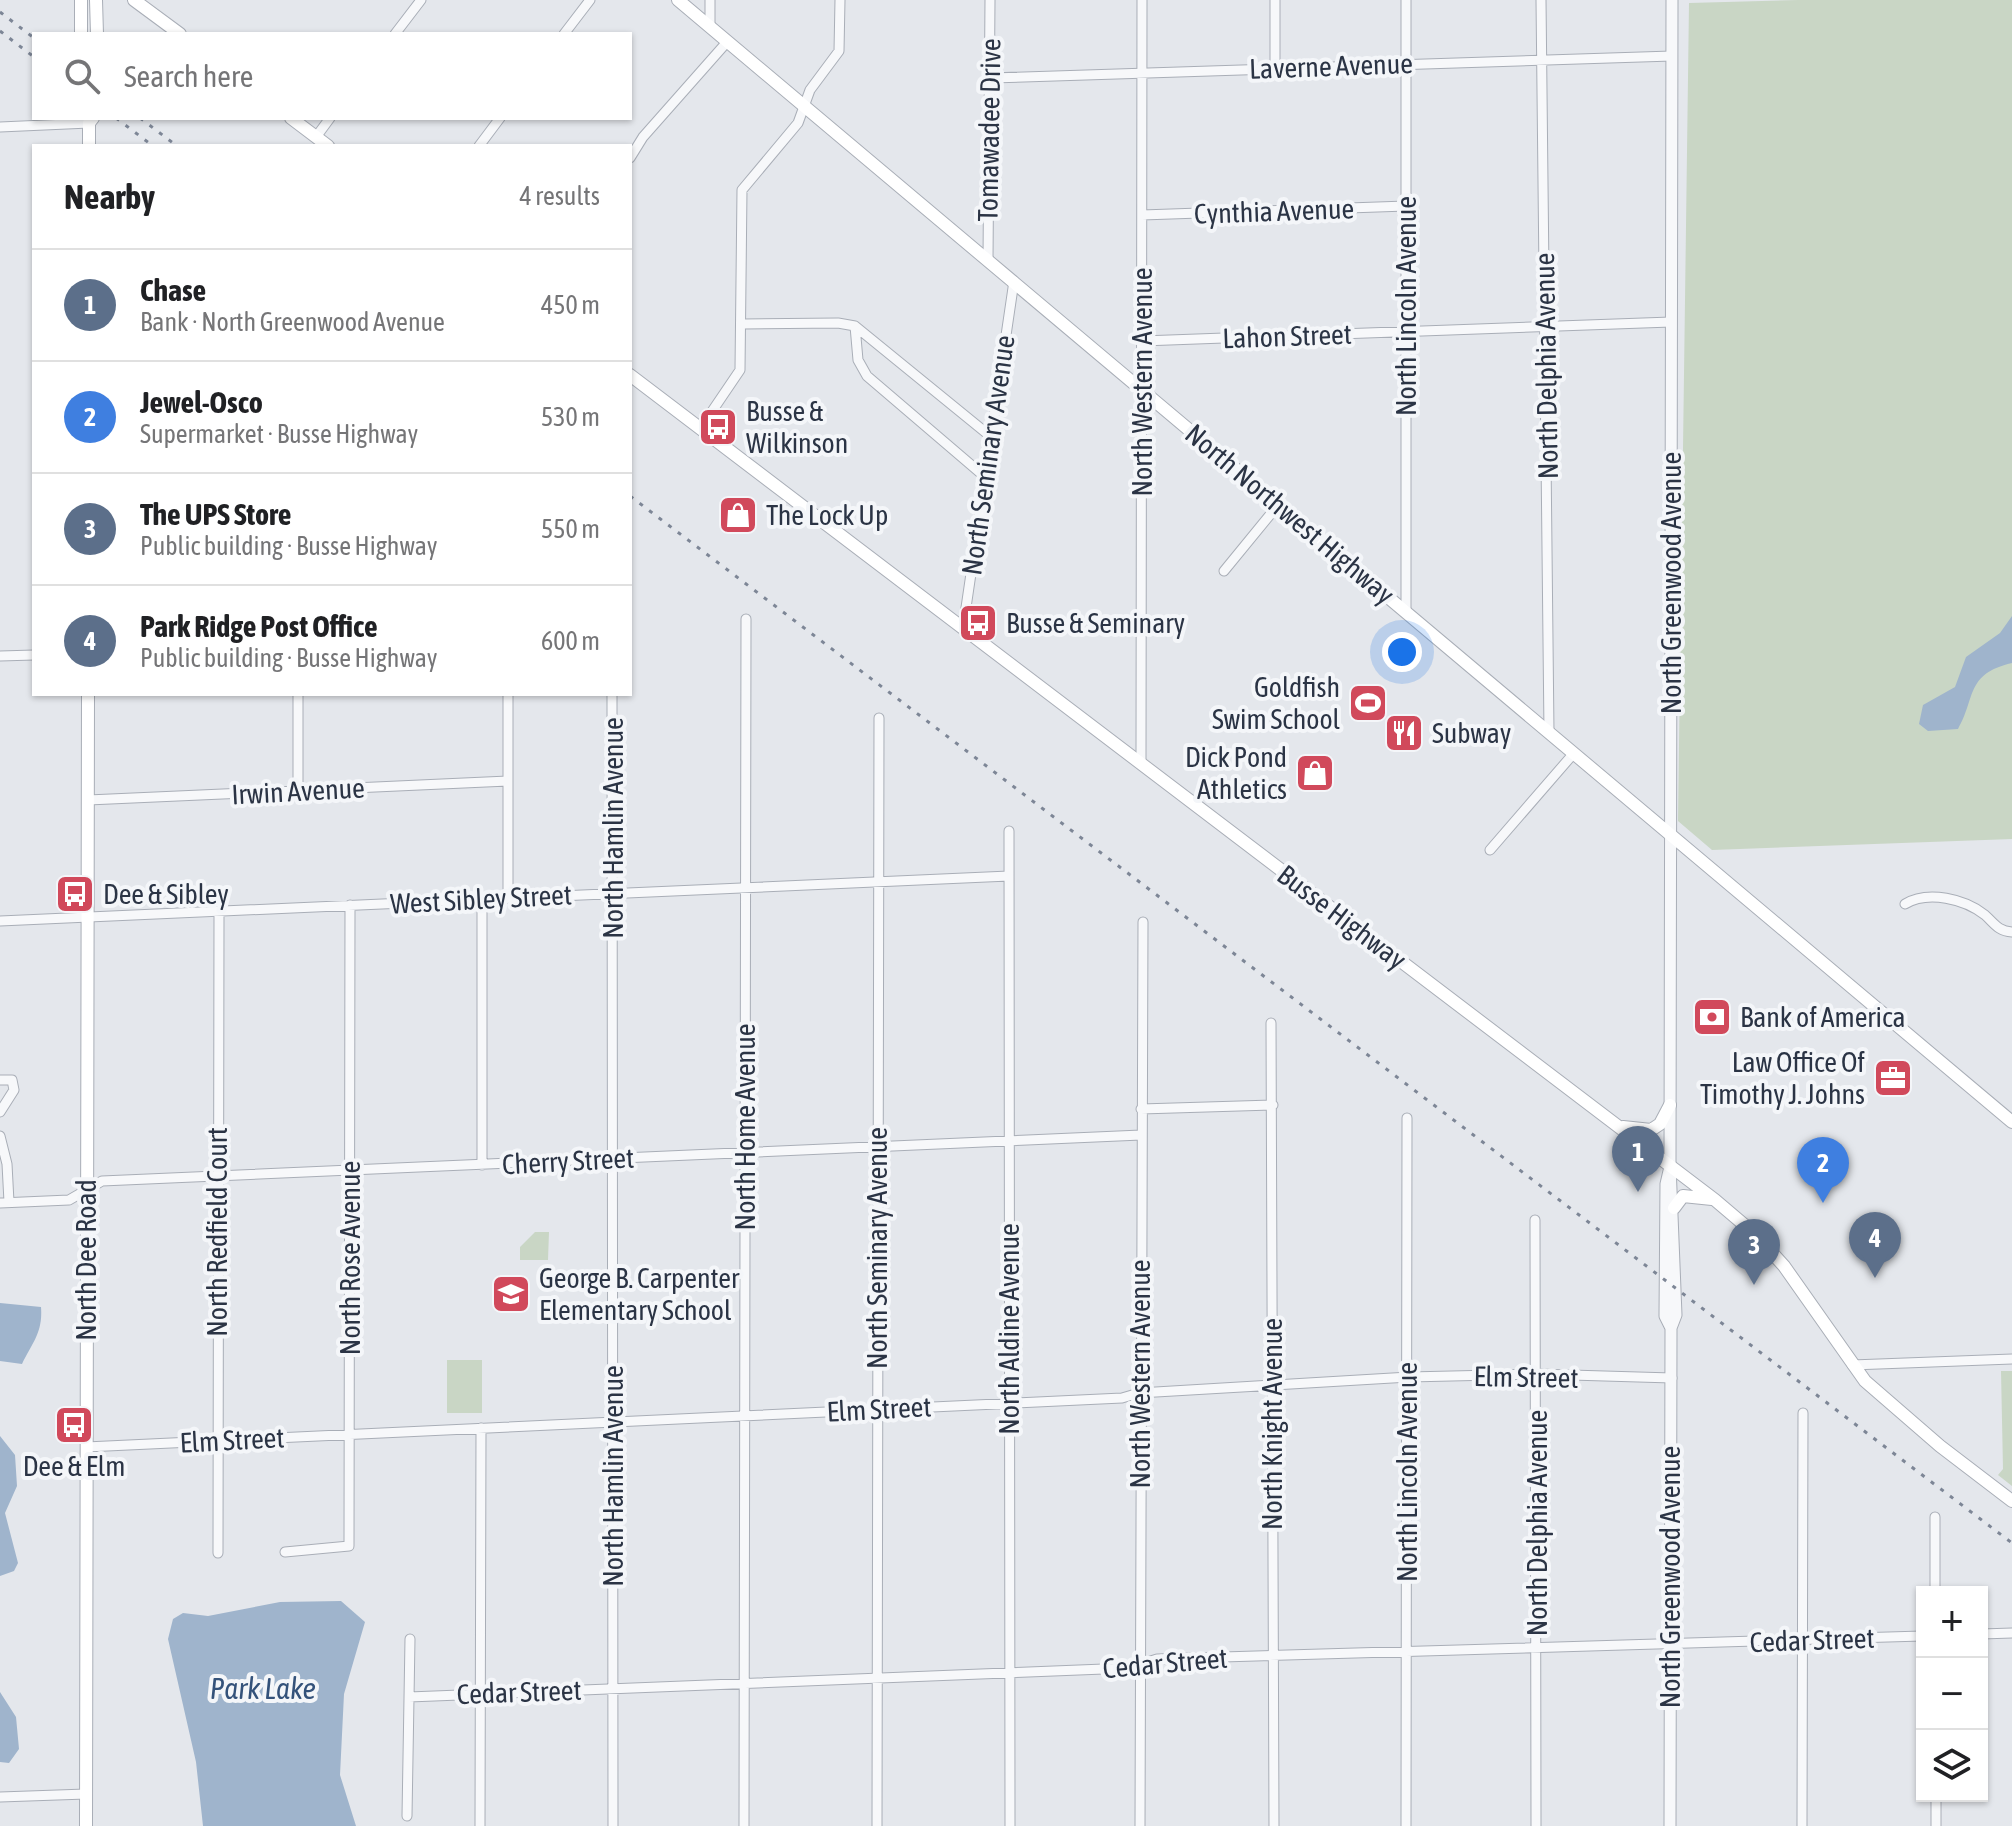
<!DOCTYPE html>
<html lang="en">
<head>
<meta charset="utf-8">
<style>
	:root { --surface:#fff; --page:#f2f2f2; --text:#202124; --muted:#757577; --line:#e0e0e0; --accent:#7c3aed }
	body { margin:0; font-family:"Asap Condensed",sans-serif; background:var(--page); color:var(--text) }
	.controls { position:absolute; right:24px; bottom:24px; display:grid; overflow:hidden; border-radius:0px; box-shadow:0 2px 6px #0004 }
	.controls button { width:72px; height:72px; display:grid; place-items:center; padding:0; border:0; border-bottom:2px solid var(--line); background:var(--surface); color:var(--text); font:40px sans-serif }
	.you { position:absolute; left:1402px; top:652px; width:28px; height:28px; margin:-20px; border:6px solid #fff; border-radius:50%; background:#1a73e8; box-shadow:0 0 0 12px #1a73e833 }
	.badge { display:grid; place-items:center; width:52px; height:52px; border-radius:50%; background:var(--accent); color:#fff; font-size:26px; font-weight:700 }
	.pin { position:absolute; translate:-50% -66px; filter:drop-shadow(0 2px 4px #0008) }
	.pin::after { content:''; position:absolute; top:42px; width:28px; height:24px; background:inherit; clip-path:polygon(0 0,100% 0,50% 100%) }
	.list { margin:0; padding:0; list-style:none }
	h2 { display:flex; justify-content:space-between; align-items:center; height:104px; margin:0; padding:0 32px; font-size:34px }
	h2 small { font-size:26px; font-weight:400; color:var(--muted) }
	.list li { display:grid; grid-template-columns:52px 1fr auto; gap:24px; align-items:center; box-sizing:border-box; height:112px; padding:0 32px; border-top:2px solid var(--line) }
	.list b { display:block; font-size:30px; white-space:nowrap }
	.list p { margin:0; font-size:26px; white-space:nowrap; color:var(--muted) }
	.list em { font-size:26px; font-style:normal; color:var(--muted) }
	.icon { flex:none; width:44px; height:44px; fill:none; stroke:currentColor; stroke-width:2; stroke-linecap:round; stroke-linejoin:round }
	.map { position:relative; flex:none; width:2012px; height:1826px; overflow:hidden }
	.search { position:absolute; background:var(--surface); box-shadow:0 2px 6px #0004; left:32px; top:32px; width:600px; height:88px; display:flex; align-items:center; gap:20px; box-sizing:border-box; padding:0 28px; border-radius:0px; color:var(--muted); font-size:30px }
	.panel { position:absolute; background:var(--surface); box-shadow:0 2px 6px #0004; left:32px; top:144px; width:600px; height:552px; border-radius:0px }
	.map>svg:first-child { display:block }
	.green { fill:#c9d6c5 }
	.water { fill:#9fb4cc }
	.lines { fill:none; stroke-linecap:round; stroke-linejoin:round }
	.minor-casing { stroke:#a9aeb7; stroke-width:11 }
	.tertiary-casing { stroke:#a9aeb7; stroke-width:13 }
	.secondary-casing { stroke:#a9aeb7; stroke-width:14 }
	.minor { stroke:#f7f8fa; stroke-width:9 }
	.tertiary { stroke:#f7f8fa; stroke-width:11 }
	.secondary { stroke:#fff; stroke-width:12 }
	.rail { stroke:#7d8696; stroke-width:3; stroke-dasharray:4 8; stroke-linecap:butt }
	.labels { text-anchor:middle; stroke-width:8; stroke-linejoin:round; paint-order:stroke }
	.street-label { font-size:28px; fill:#2b3445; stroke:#f4f6f9 }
	.poi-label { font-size:28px; fill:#2b3445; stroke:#f4f6f9; text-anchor:start }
	.water-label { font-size:30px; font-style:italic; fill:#34527a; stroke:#f4f6f9 }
</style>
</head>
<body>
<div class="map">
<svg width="2012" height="1826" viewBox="0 0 2012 1826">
	<rect width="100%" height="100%" fill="#e4e7ec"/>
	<path class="green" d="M1798,0h214v839l-300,11 -34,-29 11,-818z
		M535,1232h14l-1,28h-28v-13z
		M447,1360h35v53h-35z
		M2001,1371h11v115l-14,-11 5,-6z"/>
	<path class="water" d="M2012,616v47c-47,11 -36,35 -54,66l-30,2 -9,-7 4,-19 32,-18 11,-30 34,-24z
		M0,1303l41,4c2,26 -9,36 -19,57l-22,-3z
		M0,1436l15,19 2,31 -12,27 13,50 -4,8 -14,5z
		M341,1601l24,21 -21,72 -4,81 16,51h-153l-7,-64 -28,-123 5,-20 10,-6 25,3 72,-14z
		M0,1692l16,25 3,32 -10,14 -9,-1z"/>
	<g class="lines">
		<defs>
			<path id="minor" d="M1541,0l8,732
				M710,27v-27
				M395,34l26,-34
				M564,34l26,-34
				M1275,68v-68
				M991,78l681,-22
				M0,127l89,-4
				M316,137l14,-19
				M479,146l21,-28
				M630,158l13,-21 84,-95
				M1142,215l264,-9
				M988,260l2,-260
				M743,324l95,-1 17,3 135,110
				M855,326l3,34 9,16 117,100
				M1142,341l529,-19
				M700,429l40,-59 2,-180 56,-67 12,-33 29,-39 1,-51
				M1224,571l54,-66
				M1406,612v-612
				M963,628l51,-347
				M0,656l34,-1
				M508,694v204
				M612,694l1,1132
				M1141,763l1,-763
				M298,791v-97
				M88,800l420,-19
				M1009,831l1,995
				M1490,850l84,-97
				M482,899v266
				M1905,904c23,-14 60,-5 80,11 10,9 13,16 27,17
				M0,921l1009,-45
				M1271,1023l3,803
				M0,1080h12l2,10 -14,22
				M1141,1109l132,-4
				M0,1136l7,28 2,38
				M0,1203l69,-3 33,-19 1039,-46
				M1535,1220l1,606
				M1852,1365l160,-6
				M86,1447l1036,-49 17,-5 270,-16 128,-3 135,4
				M1935,1517v75
				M285,1552l64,-6 1,-641
				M218,1553l1,-641
				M1982,1634l30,-1
				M409,1697l720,-29 28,-9 765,-23
				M1936,1796v30
				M0,1797l86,-3
				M407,1816l3,-177
				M480,1826l1,-398
				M744,1826l2,-1207
				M877,1826l2,-1108
				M1140,1826l3,-904
				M1406,1826l1,-708
				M1802,1826l1,-413"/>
			<path id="tertiary" d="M1669,1171l-3,13 -1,132 6,12
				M1670,1826l1,-498 5,-13 -6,-150 2,-1165"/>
			<path id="secondary" d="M81,0v34
				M96,0l1,34
				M134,0l46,34
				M678,0l1334,1122
				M291,118l37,28
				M89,146v-23l4,-5
				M630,375l1085,825 40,34 29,32 81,115 75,65 72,55
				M1623,1127l28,3 9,-6 10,-19
				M1674,1208l9,-12 29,3
				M86,1826l2,-1132"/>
		</defs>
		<use href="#minor" class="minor-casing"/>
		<use href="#tertiary" class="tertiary-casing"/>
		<use href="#secondary" class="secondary-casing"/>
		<use href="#minor" class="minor"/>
		<use href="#tertiary" class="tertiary"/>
		<use href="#secondary" class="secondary"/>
		<path class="rail" d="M0,12l34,26
			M0,31l34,26
			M116,118l37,28
			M140,118l37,28
			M630,496l1382,1047"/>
	</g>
	<defs>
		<symbol id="bus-square" viewBox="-11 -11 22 22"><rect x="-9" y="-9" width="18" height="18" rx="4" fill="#d1495b" stroke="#f4f6f9"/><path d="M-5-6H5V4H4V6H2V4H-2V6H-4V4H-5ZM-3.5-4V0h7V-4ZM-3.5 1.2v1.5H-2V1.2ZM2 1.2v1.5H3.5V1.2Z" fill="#fff"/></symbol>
		<symbol id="shop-square" viewBox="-11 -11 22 22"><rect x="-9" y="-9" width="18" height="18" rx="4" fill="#d1495b" stroke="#f4f6f9"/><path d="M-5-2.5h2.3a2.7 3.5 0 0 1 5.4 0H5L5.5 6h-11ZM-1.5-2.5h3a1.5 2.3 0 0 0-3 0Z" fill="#fff"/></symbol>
		<symbol id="stadium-square" viewBox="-11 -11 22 22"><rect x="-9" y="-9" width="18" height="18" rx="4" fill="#d1495b" stroke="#f4f6f9"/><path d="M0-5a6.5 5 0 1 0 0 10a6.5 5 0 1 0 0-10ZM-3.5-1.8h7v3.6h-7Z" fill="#fff"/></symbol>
		<symbol id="restaurant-square" viewBox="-11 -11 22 22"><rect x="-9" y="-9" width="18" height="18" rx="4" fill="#d1495b" stroke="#f4f6f9"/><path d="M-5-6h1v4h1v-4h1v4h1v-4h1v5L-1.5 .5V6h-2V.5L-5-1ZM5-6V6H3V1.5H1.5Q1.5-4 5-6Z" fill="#fff"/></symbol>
		<symbol id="bank-square" viewBox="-11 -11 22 22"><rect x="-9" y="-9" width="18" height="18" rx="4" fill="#d1495b" stroke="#f4f6f9"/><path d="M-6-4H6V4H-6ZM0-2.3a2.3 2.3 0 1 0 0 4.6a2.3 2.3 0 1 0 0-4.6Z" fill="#fff"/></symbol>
		<symbol id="office-square" viewBox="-11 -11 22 22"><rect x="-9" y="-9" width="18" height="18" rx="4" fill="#d1495b" stroke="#f4f6f9"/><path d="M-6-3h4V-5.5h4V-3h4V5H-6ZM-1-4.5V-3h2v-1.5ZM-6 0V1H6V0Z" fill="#fff"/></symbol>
		<symbol id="school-square" viewBox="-11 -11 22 22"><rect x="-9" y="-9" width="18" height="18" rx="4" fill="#d1495b" stroke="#f4f6f9"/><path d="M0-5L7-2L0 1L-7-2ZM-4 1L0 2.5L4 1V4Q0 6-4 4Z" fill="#fff"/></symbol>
	</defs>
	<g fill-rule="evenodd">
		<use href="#bus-square" x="696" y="405" width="44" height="44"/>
		<use href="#shop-square" x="716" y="493" width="44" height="44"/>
		<use href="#bus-square" x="956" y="601" width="44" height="44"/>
		<use href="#stadium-square" x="1346" y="681" width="44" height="44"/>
		<use href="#restaurant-square" x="1382" y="711" width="44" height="44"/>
		<use href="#shop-square" x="1293" y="751" width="44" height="44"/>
		<use href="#bus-square" x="53" y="872" width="44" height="44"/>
		<use href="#bank-square" x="1690" y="995" width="44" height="44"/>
		<use href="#office-square" x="1871" y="1056" width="44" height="44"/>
		<use href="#school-square" x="489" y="1272" width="44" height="44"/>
		<use href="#bus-square" x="52" y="1403" width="44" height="44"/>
	</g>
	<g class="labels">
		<g class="street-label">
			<text transform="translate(1331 66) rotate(-2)" y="10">Laverne Avenue</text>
			<text transform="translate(989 130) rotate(-89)" y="10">Tomawadee Drive</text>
			<text transform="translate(1274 211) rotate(-2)" y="10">Cynthia Avenue</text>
			<text transform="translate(1406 306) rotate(-90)" y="10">North Lincoln Avenue</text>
			<text transform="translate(1287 336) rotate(-2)" y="10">Lahon Street</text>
			<text transform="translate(1546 366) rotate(-91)" y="10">North Delphia Avenue</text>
			<text transform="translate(1142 382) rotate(-90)" y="10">North Western Avenue</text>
			<text transform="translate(988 455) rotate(-82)" y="10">North Seminary Avenue</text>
			<text transform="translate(1290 514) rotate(40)" y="10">North Northwest Highway</text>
			<text transform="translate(1671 583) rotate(-90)" y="10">North Greenwood Avenue</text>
			<text transform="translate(298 791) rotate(-3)" y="10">Irwin Avenue</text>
			<text transform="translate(613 828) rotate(-90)" y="10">North Hamlin Avenue</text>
			<text transform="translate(481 899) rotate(-3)" y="10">West Sibley Street</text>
			<text transform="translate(1342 917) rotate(37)" y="10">Busse Highway</text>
			<text transform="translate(745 1127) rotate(-90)" y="10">North Home Avenue</text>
			<text transform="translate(568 1161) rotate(-3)" y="10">Cherry Street</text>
			<text transform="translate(217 1232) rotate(-90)" y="10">North Redfield Court</text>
			<text transform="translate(877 1248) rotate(-90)" y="10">North Seminary Avenue</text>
			<text transform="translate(350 1258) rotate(-90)" y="10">North Rose Avenue</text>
			<text transform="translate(86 1260) rotate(-90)" y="10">North Dee Road</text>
			<text transform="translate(1009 1329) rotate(-90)" y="10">North Aldine Avenue</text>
			<text transform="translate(1140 1374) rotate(-90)" y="10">North Western Avenue</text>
			<text transform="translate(1526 1377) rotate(1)" y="10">Elm Street</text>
			<text transform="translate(879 1409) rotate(-3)" y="10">Elm Street</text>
			<text transform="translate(1272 1424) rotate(-90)" y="10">North Knight Avenue</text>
			<text transform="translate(232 1440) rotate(-3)" y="10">Elm Street</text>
			<text transform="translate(1407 1472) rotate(-90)" y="10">North Lincoln Avenue</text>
			<text transform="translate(613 1476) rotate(-90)" y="10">North Hamlin Avenue</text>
			<text transform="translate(1537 1523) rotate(-90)" y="10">North Delphia Avenue</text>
			<text transform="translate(1670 1577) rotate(-90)" y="10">North Greenwood Avenue</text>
			<text transform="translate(1812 1640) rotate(-2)" y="10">Cedar Street</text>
			<text transform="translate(1165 1663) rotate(-5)" y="10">Cedar Street</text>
			<text transform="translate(519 1692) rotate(-2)" y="10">Cedar Street</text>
		</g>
		<g class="poi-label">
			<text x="746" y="421">Busse &amp;<tspan x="746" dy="32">Wilkinson</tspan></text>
			<text x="766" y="525">The Lock Up</text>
			<text x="1006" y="633">Busse &amp; Seminary</text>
			<text x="1340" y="697" text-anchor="end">Goldfish<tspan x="1340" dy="32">Swim School</tspan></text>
			<text x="1432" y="743">Subway</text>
			<text x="1287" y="767" text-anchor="end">Dick Pond<tspan x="1287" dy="32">Athletics</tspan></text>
			<text x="103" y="904">Dee &amp; Sibley</text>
			<text x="1740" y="1027">Bank of America</text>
			<text x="1865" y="1072" text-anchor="end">Law Office Of<tspan x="1865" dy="32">Timothy J. Johns</tspan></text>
			<text x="539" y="1288">George B. Carpenter<tspan x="539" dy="32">Elementary School</tspan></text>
			<text x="74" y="1476" text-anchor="middle">Dee &amp; Elm</text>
		</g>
		<g class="water-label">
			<text x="263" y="1699">Park Lake</text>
		</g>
	</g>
</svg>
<div class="controls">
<button>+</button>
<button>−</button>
<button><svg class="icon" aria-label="layers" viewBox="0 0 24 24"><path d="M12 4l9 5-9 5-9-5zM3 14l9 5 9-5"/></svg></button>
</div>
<div class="you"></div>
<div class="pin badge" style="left:1638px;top:1192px;background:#5c6f8a">1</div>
<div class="pin badge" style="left:1823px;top:1203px;background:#3f7fe0">2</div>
<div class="pin badge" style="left:1754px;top:1285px;background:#5c6f8a">3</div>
<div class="pin badge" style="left:1875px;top:1278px;background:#5c6f8a">4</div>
<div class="search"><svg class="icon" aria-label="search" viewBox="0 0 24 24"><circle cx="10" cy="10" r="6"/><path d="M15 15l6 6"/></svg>Search here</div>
<section class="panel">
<h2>Nearby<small>4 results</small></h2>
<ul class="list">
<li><span class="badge" style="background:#5c6f8a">1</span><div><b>Chase</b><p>Bank · North Greenwood Avenue</p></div><em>450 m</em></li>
<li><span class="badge" style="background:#3f7fe0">2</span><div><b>Jewel-Osco</b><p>Supermarket · Busse Highway</p></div><em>530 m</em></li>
<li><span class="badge" style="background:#5c6f8a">3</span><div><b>The UPS Store</b><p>Public building · Busse Highway</p></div><em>550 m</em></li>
<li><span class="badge" style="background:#5c6f8a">4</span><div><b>Park Ridge Post Office</b><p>Public building · Busse Highway</p></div><em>600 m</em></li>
</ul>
</section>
</div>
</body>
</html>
